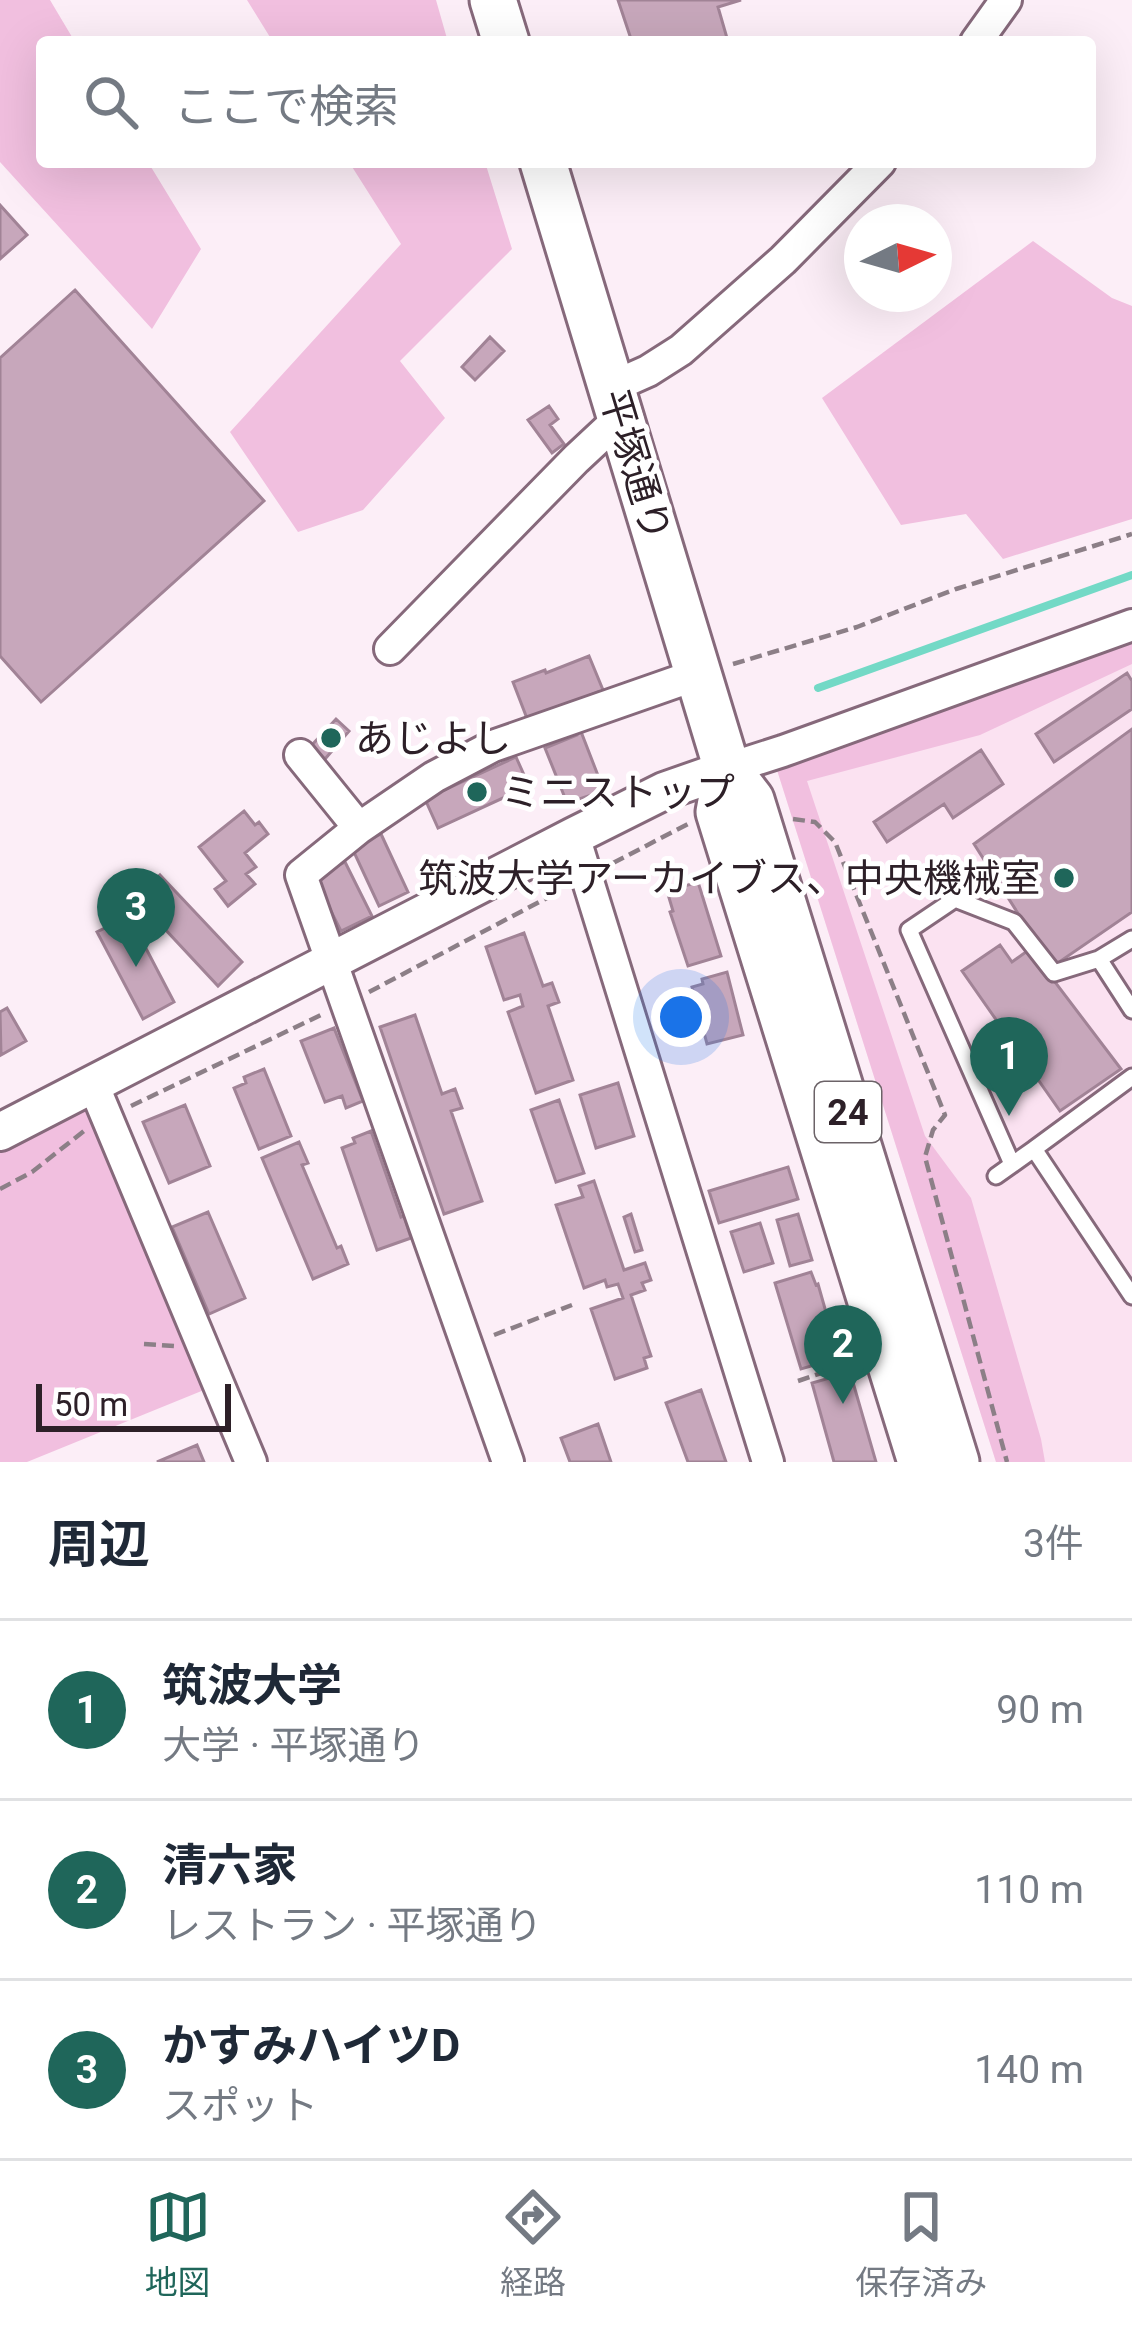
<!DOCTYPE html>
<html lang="ja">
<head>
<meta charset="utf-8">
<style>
	:root { --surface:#fff; --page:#f6f6f7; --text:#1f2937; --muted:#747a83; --line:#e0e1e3; --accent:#1f665a }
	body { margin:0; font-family:Roboto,"Noto Sans JP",sans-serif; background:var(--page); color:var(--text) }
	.compass { position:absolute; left:844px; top:204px; width:108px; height:108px; border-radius:50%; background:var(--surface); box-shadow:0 12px 48px #0002; rotate:85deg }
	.scale { position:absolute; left:36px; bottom:30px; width:195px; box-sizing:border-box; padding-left:12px; border:6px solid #2d2028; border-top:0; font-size:33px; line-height:42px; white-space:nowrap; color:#2d2028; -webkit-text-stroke:9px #fff; paint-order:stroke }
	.you { position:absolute; left:681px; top:1017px; width:42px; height:42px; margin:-30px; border:9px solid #fff; border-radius:50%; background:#1a73e8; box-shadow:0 0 0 18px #1a73e833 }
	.badge { display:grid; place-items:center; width:78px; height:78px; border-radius:50%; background:var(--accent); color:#fff; font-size:39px; font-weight:700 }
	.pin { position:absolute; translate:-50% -99px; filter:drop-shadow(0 3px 6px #0008) }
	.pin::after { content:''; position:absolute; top:63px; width:42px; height:36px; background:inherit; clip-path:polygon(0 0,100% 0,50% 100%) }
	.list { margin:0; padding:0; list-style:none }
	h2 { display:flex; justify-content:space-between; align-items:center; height:156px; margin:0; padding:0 48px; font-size:51px }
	h2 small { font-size:39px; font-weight:400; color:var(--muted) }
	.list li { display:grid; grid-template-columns:78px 1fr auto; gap:36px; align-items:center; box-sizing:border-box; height:180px; padding:0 48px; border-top:3px solid var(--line) }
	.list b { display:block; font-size:45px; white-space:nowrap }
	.list p { margin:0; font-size:39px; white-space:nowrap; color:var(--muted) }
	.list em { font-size:39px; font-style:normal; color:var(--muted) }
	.icon { flex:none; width:66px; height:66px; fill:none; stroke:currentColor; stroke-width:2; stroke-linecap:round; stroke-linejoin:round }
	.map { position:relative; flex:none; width:1132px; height:1462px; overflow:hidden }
	.search { position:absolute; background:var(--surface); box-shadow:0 12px 48px #0002; left:36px; right:36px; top:36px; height:132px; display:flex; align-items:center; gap:30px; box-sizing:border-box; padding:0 42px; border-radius:12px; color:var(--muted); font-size:45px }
	.sheet { height:696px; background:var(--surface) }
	nav { display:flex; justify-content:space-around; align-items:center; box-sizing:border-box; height:168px; border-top:3px solid var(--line); background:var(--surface); font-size:33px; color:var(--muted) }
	nav a { display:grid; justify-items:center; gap:6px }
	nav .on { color:var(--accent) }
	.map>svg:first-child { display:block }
	.built { fill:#fbe2f1 }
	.green { fill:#f1bfdf }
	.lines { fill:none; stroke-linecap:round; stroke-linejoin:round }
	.stream { stroke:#73d9c6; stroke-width:8 }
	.building { fill:#c7a7bb; stroke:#a18396; stroke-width:3 }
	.service-casing { stroke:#86697b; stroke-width:21 }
	.minor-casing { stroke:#86697b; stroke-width:36 }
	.tertiary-casing { stroke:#86697b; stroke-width:42 }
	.primary-casing { stroke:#86697b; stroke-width:51 }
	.path { stroke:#8c7f87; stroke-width:4.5; stroke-dasharray:12 6; stroke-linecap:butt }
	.service { stroke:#fff; stroke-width:15 }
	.minor { stroke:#fff; stroke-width:30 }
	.tertiary { stroke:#fff; stroke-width:36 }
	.primary { stroke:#fff; stroke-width:45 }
	.poi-dot { fill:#1f665a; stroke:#fff; stroke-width:4.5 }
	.labels { text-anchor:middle; stroke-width:10; stroke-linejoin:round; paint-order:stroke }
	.shield { fill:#fff; stroke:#6c6368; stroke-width:3 }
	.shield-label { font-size:36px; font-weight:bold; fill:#2d2028 }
	.street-label { font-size:39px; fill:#2d2028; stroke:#fff }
	.poi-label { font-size:39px; fill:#2d2028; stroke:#fff; text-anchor:start }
</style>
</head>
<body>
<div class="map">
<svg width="1132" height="1462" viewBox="0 0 1132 1462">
	<rect width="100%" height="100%" fill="#fceef7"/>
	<path class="built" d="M1132,635v827h-136l-219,-692z"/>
	<path class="green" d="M0,0h50l25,42h-33v120h106l53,87 -49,80 -152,-167z
		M247,0h189l12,42h-175z
		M349,162h136l27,87 -112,112 45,57 -82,92 -65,22 -68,-100 171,-188z
		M1033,241l79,57 20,8v213l-129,40 -37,-45 -65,11 -79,-127z
		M1132,635v29l-152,71 -173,46 118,355 46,62 70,241 4,23h-49l-219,-692z
		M80,1108l13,8 111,274 -177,72h-27v-313z"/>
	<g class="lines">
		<path class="stream" d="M818,688l314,-113"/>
	</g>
	<path class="building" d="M618,0h123l-23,7 9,31 -11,4h-84z
		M0,205l27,30 -27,24z
		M75,290l189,211 -223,201 -41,-46v-298z
		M490,337l14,14 -29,29 -13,-13z
		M549,406l9,13 -8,6 14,19 -12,9 -24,-33z
		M589,656l14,34 -75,31 -15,-39 32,-12 1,3z
		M1127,673l5,8v28l-78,53 -18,-28z
		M336,719l13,12 -24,28 -14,-13z
		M580,729l24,62 -37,12 -22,-55 32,-13v-5z
		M1132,729v183l-80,55 -78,-123z
		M981,750l22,34 -50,34 -9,-14 -57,38 -13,-20z
		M516,757l13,29 -91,42 -13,-29z
		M244,811l11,14 4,-3 9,12 -23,19 11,14 -10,7 9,10 -27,22 -13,-17 11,-8 -27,-34z
		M381,834l27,58 -29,14 -27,-58z
		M345,862l27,54 -31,15 -27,-53z
		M160,875l82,87 -24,24 -82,-88z
		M698,882l23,74 -33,10 -18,-54 3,-1 -6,-20z
		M129,916l45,86 -31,17 -46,-87z
		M524,933l19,53 9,-3 7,19 -11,4 25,74 -37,13 -28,-81 15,-6 -3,-11 -16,5 -18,-53z
		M1000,945l12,17 18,-13 91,120 -61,42 -98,-140z
		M727,972l16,63 -36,9 -15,-57 11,-3 -1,-5z
		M7,1008l19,33 -25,14 -1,-43z
		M415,1015l27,79 13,-5 7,19 -11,3 31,90 -38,13 -64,-187z
		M334,1028l29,73 -17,7 -4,-12 -17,6 -24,-61z
		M264,1069l27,67 -32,13 -25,-61 12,-5 -2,-6z
		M618,1083l16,53 -38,12 -16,-53z
		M559,1100l25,73 -28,9 -25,-72z
		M185,1105l25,61 -41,17 -26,-61z
		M371,1131l30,86 3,-1 7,22 -34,12 -35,-102 13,-5 -2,-5z
		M299,1142l9,21 -6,2 35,83 4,-2 7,18 -35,15 -51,-121z
		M788,1167l10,32 -79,24 -10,-32z
		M594,1181l30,89 21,-7 6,17 -9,3 3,7 -14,5 20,61 -7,2 3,10 -32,11 -24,-70 32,-11 -5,-14 -11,3 -2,-7 -21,8 -28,-83 27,-8 -4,-11z
		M208,1212l37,86 -36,16 -37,-87z
		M631,1214l11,36 -7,2 -11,-35z
		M798,1214l14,46 -22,6 -13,-46z
		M760,1223l13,40 -29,9 -13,-40z
		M811,1272l5,13 2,-1 21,74 -38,11 -26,-86z
		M850,1372l26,90h-42l-22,-79z
		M701,1390l25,72h-38l-22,-59z
		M598,1424l13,38h-41l-9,-24z
		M197,1445l7,17h-47z"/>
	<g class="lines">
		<defs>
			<path id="service" d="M1099,959l33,51
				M1132,1077l-98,72 98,147
				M1012,1164l-103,-234 46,-31 59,23 40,51 45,-14 33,-20
				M996,1176l38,-27"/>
			<path id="minor" d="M976,42l30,-42
				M612,387l36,-16 33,-21 102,-90 97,-98
				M390,649l186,-190 45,-42
				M300,755l59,73
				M727,769l56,-18 349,-126
				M574,836l194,626
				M93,1084l158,378
				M508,1462l-207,-587 58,-47 75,-51 59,-31 206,-72"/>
			<path id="tertiary" d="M0,1132l574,-296 90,-45 63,-22"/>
			<path id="primary" d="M493,0l13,42
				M543,162l184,607 24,31 205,662
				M727,769l-8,43 202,650"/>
		</defs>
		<use href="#service" class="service-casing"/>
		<use href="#minor" class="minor-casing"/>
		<use href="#tertiary" class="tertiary-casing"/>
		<use href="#primary" class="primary-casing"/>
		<path class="path" d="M733,664l124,-37 99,-38 176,-55
			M793,819l22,3 20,20 110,273 -12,15 -8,27 82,305
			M613,863l75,-39
			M369,992l191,-101
			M131,1106l190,-91
			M0,1189l32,-17 52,-41
			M494,1335l78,-30
			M144,1344l31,2
			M798,1381l53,-18"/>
		<use href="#service" class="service"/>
		<use href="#minor" class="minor"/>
		<use href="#tertiary" class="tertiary"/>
		<use href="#primary" class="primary"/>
	</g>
	<g class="poi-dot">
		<circle cx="331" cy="738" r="12"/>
		<circle cx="477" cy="792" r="12"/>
		<circle cx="1064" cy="878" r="12"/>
	</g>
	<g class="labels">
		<rect class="shield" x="815" y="1082" width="66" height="60" rx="9"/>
		<g class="shield-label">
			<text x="848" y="1125">24</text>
		</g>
		<g class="street-label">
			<text transform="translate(636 465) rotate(73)" y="14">平塚通り</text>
		</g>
		<g class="poi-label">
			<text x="355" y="752">あじよし</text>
			<text x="501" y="806">ミニストップ</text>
			<text x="1040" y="892" text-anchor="end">筑波大学アーカイブス、中央機械室</text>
		</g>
	</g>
</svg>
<svg class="compass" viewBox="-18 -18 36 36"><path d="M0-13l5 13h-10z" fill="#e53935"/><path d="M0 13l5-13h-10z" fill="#747a83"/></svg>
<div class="scale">50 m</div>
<div class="you"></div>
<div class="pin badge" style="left:1009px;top:1116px">1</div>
<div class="pin badge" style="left:843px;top:1404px">2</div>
<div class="pin badge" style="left:136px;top:967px">3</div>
<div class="search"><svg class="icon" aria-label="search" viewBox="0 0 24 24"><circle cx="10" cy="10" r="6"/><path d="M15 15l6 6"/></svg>ここで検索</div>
</div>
<section class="sheet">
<h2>周辺<small>3件</small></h2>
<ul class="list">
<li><span class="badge">1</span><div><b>筑波大学</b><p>大学 · 平塚通り</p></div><em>90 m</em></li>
<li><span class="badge">2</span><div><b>清六家</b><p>レストラン · 平塚通り</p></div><em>110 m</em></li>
<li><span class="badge">3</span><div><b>かすみハイツD</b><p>スポット</p></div><em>140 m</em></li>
</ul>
</section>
<nav>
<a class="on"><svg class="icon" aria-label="map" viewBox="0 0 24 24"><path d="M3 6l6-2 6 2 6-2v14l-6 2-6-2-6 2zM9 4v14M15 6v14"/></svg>地図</a>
<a><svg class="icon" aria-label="directions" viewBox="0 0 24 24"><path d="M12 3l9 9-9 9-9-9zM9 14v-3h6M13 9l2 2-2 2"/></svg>経路</a>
<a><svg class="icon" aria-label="saved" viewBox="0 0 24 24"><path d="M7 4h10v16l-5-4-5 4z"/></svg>保存済み</a>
</nav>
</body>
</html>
